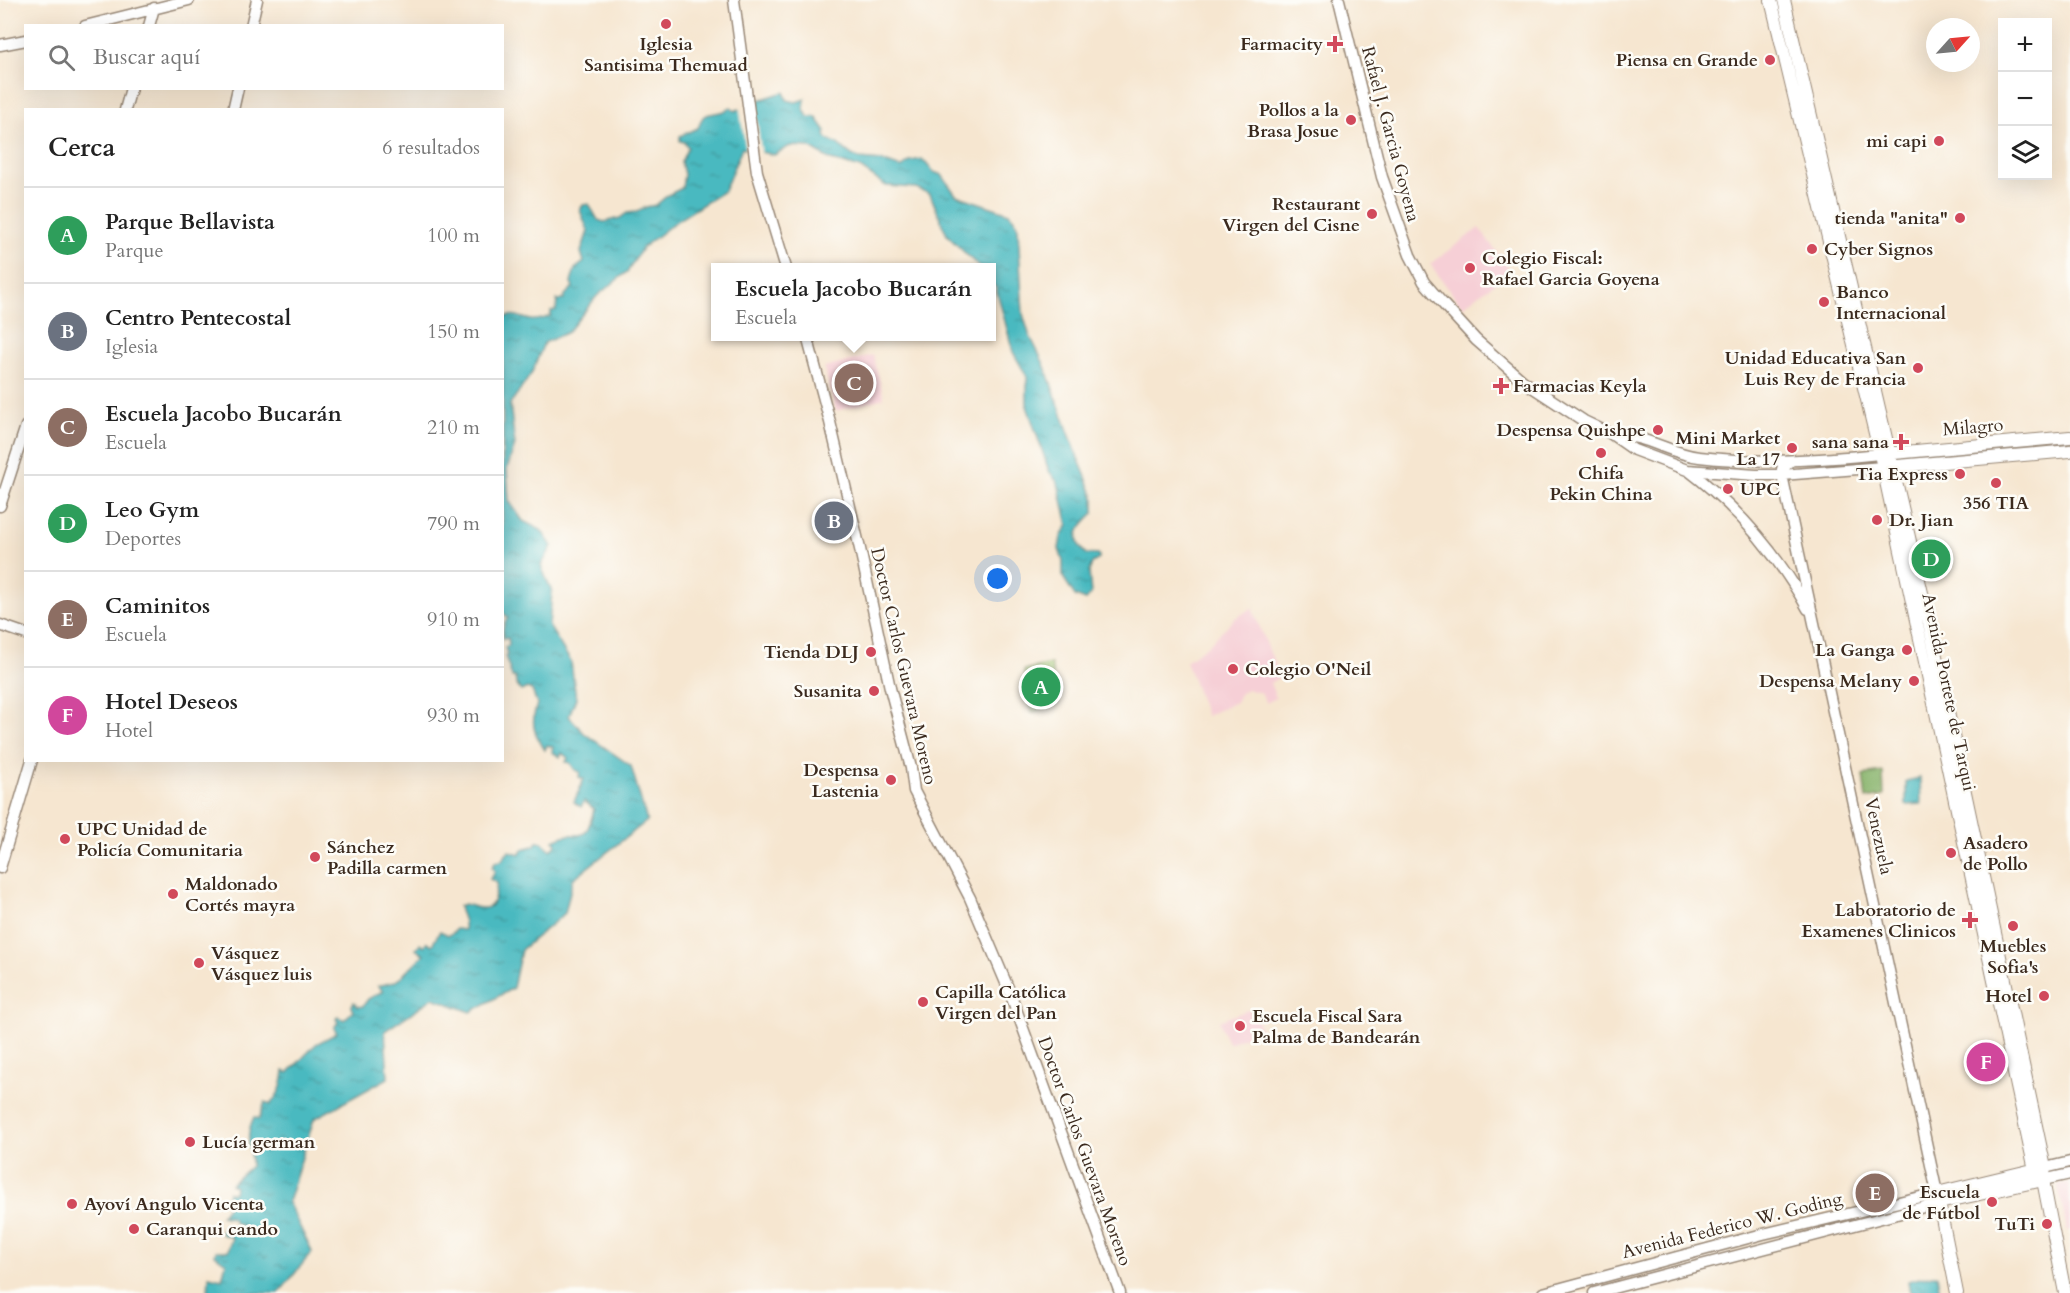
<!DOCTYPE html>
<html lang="es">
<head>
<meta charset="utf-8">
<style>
	:root { --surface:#fff; --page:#f6f6f6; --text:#222; --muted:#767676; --line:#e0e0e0; --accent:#111827 }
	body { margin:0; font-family:Cardo,serif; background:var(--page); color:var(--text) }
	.controls { position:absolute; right:18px; top:18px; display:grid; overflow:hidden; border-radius:0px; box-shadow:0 6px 24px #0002 }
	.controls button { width:54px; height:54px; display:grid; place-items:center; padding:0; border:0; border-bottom:2px solid var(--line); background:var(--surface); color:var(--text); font:30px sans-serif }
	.compass { position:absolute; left:1926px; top:18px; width:54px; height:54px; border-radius:50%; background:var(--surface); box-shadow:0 6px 24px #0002; rotate:63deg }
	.you { position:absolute; left:998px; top:579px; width:21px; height:21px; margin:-15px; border:4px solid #fff; border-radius:50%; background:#1a73e8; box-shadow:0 0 0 9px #1a73e833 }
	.badge { display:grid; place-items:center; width:39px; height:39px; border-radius:50%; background:var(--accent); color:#fff; font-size:20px; font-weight:700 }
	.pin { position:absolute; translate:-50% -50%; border:3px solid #fff; box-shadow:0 2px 6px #0006 }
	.popup { position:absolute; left:711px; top:263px; width:285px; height:78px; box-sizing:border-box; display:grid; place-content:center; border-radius:0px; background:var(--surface); filter:drop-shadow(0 2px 4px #0005); font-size:20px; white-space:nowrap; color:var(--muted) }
	.popup b { font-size:22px; color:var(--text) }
	.popup::after { content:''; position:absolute; left:50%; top:100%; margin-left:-12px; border:12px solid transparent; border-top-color:var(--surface) }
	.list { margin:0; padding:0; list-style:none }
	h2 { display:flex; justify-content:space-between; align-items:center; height:78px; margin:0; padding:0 24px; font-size:26px }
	h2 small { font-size:20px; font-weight:400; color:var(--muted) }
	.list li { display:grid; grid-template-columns:39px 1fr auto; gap:18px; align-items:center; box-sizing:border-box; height:96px; padding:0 24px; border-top:2px solid var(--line) }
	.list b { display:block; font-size:22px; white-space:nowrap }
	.list p { margin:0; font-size:20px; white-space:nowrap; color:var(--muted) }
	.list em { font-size:20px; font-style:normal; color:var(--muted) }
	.icon { flex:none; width:33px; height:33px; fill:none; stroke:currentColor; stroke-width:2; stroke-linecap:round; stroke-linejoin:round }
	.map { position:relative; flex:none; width:2070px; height:1293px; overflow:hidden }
	.search { position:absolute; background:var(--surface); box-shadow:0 6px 24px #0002; left:24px; top:24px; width:480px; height:66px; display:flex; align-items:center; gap:15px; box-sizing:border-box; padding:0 21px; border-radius:0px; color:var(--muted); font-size:22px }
	.panel { position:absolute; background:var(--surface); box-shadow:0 6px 24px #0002; left:24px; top:108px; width:480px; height:654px; border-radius:0px }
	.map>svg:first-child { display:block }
	.built { fill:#f6cfd6 }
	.forest { fill:url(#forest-firs); stroke:#626f45; stroke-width:1.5 }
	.park { fill:url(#park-crowns); stroke:#737e4e; stroke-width:1.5 }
	.water { fill:url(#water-ripples); stroke:#42726f; stroke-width:1.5 }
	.pier { fill:#f6e6d0 }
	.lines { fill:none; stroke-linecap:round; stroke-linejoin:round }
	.minor-casing { stroke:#988877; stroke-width:13 }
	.major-casing { stroke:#988877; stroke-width:14 }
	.minor { stroke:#fff; stroke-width:10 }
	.major { stroke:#fff; stroke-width:12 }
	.poi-dot { fill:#d1495b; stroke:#fdfcf7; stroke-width:2 }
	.labels { text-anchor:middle; stroke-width:5; stroke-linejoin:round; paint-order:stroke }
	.poi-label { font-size:18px; font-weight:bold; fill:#3b2a1e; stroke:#fdfcf7; text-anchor:end }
	.street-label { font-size:18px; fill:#3b2a1e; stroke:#fdfcf7 }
</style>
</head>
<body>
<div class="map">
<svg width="2070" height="1293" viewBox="0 0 2070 1293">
	<defs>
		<pattern id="forest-firs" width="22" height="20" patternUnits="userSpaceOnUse" patternTransform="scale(1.5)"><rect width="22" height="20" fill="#88b46c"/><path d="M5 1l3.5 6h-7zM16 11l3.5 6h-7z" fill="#709358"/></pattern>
		<pattern id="park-crowns" width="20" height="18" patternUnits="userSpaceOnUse" patternTransform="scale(1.5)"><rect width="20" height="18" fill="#abd27d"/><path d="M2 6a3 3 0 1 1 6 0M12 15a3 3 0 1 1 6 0" fill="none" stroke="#94b46c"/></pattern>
		<pattern id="water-ripples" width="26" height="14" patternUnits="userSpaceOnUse" patternTransform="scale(1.5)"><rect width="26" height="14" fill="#4ab9c0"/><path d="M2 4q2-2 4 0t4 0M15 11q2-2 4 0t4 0" fill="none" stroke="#3f979b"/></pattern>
	</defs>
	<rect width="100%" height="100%" fill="#fdfcf7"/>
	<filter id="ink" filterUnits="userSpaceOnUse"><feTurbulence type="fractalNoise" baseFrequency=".0167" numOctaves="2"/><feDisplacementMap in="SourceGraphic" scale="12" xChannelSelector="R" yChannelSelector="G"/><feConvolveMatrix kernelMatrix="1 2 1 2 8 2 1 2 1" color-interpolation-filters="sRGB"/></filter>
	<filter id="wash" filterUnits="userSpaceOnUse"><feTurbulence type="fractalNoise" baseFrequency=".008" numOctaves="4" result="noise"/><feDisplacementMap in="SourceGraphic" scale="24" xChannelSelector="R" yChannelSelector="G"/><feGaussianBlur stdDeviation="1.35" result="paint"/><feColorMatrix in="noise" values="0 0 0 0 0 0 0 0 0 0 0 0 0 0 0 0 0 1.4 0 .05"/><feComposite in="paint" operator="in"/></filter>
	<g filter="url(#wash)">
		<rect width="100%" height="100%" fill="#f6e6d0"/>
		<path class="built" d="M1479,228l32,43 -49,36 -32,-43z
			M873,355l11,43 -48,13 -12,-43z
			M1252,608l28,69 -10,6 6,15 -10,5 -5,-10 -14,-4 -7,5 -4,8 -30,14 -20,-55 21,-15 27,-27z
			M1253,1008l8,23 -33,12 -9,-22z
			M2070,1183v47l-3,1 -9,-46z"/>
		<path class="forest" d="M1883,772l1,24 -18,3 -3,-24z"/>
		<path class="park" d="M1051,664l7,40 -26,8 -8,-42z"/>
		<path class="water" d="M784,92l3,8 9,2 9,-3 -1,10 4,8h8l10,14 -1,4 2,4 9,4 16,12 8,4 22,2 19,7 10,-7 11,-2 12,13 8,3 14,20 53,18 6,7 3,8 5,86 6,20 15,30 31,86 19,47v16c-14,13 -25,25 -8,41l13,1v4l-7,4 -3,9 2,22 -5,6 -11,-4 -12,-19v-16l-4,-12 2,-12 7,-12 -10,-42 -9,-12 -22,-65v-29l-14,-25 -17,-64 -4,-5v-15l-13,-1 -32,-32 -17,-41 -14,-6 -30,-2 -26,-18 -29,-8 -22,-13 -19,-1 -16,9 -32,-7 -18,43 -46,29 -36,28 -14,23 -31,25 -29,36 -24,11 -12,30 -22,31 5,41 -8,24 2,32 14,20 18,9 11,16 -11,20 11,26 -3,34 22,36 5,36 -7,18 15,17 47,33 16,55 -74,58 -8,34 -44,37 -8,38 -42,24 -38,-14 -48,33 3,47 -74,41 -26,83 24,50 -33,41h-71l1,-17 13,3 4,-16 -11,-8 1,-4h12l4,-14 -11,-3 1,-6 19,2 1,-4 -7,-3 -3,-5 -11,-2 8,-12 -2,-7 1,-5 6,1 1,-7 -4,-2 20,-18c0,-21 -7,-28 3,-49l5,2 6,-17 5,3c10,-13 12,-17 14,-34l4,2 28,-29 21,-11 -3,-5 4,-6 -2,-3 2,-3 6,4 9,-9 -2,-4 3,-5 4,5 5,-1 5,-7 15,-8 -5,-5 16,-4 6,-4 24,-24 -8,-5 4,-5 4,3 3,-5 5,3 8,-14 8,4 5,-2 3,-4 8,1c2,-12 -4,-14 -5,-24l5,-2c26,7 29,8 33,-21l-7,-4 5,-8 -3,-3 3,-6 6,-1 8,-10 11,3 3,-5 11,-3 3,-4h5l9,8 6,-7 -3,-3c27,-15 30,11 40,-31l-10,-8 -3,6 -7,-5 10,-23 -5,-2 1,-5 -5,-2 -5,-7 -4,-1 2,-4 -6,-5 -2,4 -8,-5 1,-5 -6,-2 -2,5c-11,-17 -15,-25 -8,-46l-5,-14 -5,-2 -6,3 -5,-7 -1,-7h-3l-7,-21 2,-1 -2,-8 4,-2 -1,-7 -5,1c0,-8 -1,-15 5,-21l-6,-7 1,-293c12,-6 16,0 28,2 7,1 14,-2 20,-4v-5l5,-1 1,-10h7l1,-5 8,-8 -2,-4 4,-14 9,-7 -3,-10 7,-21 -8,-21 3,-5 6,-1 9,16 6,2 16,-4 7,-5 10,-1 9,-5 10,-2 12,-10 14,-7 2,-14 -3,-12 7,-15 -4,-5 -4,-1v-5l18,-8 5,-11 3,-2 19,-4 6,-4 4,4 21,-10z
			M1920,778l1,26 -15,1v-24z
			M1932,1275h5l3,18h-30l-2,-12z"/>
		<path class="pier" d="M754,99l8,57 -16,-4 -7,-46z"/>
	</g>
	<g filter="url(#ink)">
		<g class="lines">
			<defs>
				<path id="minor" d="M734,0l23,172 29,96
					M1339,0l43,177 28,78 14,27 20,23 32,35 47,41 61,40 27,13 23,16 53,20 69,5h26l101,-8
					M85,26l104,-26
					M149,26l5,-18
					M251,26l6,-26
					M0,45l26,-5
					M125,110l6,-22
					M233,110l5,-22
					M807,336l23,86 30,127 30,139 21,80 3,23 56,107 39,92 111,303
					M1614,435c8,1 16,1 23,3 21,5 41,17 62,19 61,7 120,3 181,-3
					M1688,470c50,38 89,83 120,139
					M0,506l26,-80
					M0,625l26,9
					M0,868l32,-108
					M2045,1168l25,-6
					M2043,1180l27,-6
					M1543,1293l220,-59 174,-41 -155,-718v-6l9,-8
					M1594,1293l345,-90"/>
				<path id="major" d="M1771,0l109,454 155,716 8,10
					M1784,0l145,623 116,545 -2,12 22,113
					M1883,454l187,-17
					M1887,467l183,-16
					M1939,1203l104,-23
					M1957,1293l-20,-100 104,-25"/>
			</defs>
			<use href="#minor" class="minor-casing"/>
			<use href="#major" class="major-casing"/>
			<use href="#minor" class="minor"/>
			<use href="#major" class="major"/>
		</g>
	</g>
	<g class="poi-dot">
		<circle cx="666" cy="24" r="6"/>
		<path d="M1332 35h6v6h6v6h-6v6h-6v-6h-6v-6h6z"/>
		<circle cx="1770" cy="60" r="6"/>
		<circle cx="1351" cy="120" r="6"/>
		<circle cx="1939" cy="141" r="6"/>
		<circle cx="1372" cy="214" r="6"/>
		<circle cx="1960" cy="218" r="6"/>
		<circle cx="1812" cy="249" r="6"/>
		<circle cx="1470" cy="268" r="6"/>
		<circle cx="1824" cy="302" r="6"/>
		<circle cx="1918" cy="368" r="6"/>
		<path d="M1498 377h6v6h6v6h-6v6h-6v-6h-6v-6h6z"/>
		<circle cx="1658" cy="430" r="6"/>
		<path d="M1898 433h6v6h6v6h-6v6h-6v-6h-6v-6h6z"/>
		<circle cx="1792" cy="448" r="6"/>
		<circle cx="1601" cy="453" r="6"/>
		<circle cx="1960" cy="474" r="6"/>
		<circle cx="1996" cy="483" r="6"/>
		<circle cx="1728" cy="489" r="6"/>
		<circle cx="1877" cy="520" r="6"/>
		<circle cx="1907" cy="650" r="6"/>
		<circle cx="871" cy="652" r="6"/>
		<circle cx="1233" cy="669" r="6"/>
		<circle cx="1914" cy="681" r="6"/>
		<circle cx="874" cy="691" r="6"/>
		<circle cx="891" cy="780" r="6"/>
		<circle cx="65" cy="839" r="6"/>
		<circle cx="1951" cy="853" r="6"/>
		<circle cx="315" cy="857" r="6"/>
		<circle cx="173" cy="894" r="6"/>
		<path d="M1967 911h6v6h6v6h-6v6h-6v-6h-6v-6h6z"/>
		<circle cx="2013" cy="926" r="6"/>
		<circle cx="199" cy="963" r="6"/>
		<circle cx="2044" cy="996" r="6"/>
		<circle cx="923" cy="1002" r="6"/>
		<circle cx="1240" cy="1026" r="6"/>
		<circle cx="190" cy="1142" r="6"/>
		<circle cx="1992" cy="1202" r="6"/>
		<circle cx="72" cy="1204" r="6"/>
		<circle cx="2047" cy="1224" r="6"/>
		<circle cx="134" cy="1229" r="6"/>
	</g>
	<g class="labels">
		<g class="poi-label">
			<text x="666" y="50" text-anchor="middle">Iglesia<tspan x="666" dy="21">Santisima Themuad</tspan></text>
			<text x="1323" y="50">Farmacity</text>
			<text x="1758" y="66">Piensa en Grande</text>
			<text x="1339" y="116">Pollos a la<tspan x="1339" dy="21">Brasa Josue</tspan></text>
			<text x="1927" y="147">mi capi</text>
			<text x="1360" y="210">Restaurant<tspan x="1360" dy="21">Virgen del Cisne</tspan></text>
			<text x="1948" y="224">tienda "anita"</text>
			<text x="1824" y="255" text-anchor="start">Cyber Signos</text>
			<text x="1482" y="264" text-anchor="start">Colegio Fiscal:<tspan x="1482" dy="21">Rafael Garcia Goyena</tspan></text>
			<text x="1836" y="298" text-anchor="start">Banco<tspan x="1836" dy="21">Internacional</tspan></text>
			<text x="1906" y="364">Unidad Educativa San<tspan x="1906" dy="21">Luis Rey de Francia</tspan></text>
			<text x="1513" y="392" text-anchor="start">Farmacias Keyla</text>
			<text x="1646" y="436">Despensa Quishpe</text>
			<text x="1780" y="444">Mini Market<tspan x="1780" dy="21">La 17</tspan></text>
			<text x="1889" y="448">sana sana</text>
			<text x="1601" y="479" text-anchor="middle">Chifa<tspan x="1601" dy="21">Pekin China</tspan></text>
			<text x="1948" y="480">Tia Express</text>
			<text x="1740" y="495" text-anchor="start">UPC</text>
			<text x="1996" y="509" text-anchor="middle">356 TIA</text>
			<text x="1889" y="526" text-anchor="start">Dr. Jian</text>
			<text x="1895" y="656">La Ganga</text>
			<text x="859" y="658">Tienda DLJ</text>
			<text x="1245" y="675" text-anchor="start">Colegio O'Neil</text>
			<text x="1902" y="687">Despensa Melany</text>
			<text x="862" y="697">Susanita</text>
			<text x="879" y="776">Despensa<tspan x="879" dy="21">Lastenia</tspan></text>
			<text x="77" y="835" text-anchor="start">UPC Unidad de<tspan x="77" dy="21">Policía Comunitaria</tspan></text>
			<text x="1963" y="849" text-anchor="start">Asadero<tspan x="1963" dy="21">de Pollo</tspan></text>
			<text x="327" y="853" text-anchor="start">Sánchez<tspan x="327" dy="21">Padilla carmen</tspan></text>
			<text x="185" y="890" text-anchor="start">Maldonado<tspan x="185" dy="21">Cortés mayra</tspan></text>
			<text x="1956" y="916">Laboratorio de<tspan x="1956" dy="21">Examenes Clinicos</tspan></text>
			<text x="2013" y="952" text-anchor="middle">Muebles<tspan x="2013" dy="21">Sofia's</tspan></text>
			<text x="211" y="959" text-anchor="start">Vásquez<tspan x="211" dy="21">Vásquez luis</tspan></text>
			<text x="935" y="998" text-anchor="start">Capilla Católica<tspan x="935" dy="21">Virgen del Pan</tspan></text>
			<text x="2032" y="1002">Hotel</text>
			<text x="1252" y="1022" text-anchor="start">Escuela Fiscal Sara<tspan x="1252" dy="21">Palma de Bandearán</tspan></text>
			<text x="202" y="1148" text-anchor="start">Lucía german</text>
			<text x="1980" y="1198">Escuela<tspan x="1980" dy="21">de Fútbol</tspan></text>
			<text x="84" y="1210" text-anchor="start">Ayoví Angulo Vicenta</text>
			<text x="2035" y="1230">TuTi</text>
			<text x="146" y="1235" text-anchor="start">Caranqui cando</text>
		</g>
		<g class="street-label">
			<text transform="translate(1391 134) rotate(75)" y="6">Rafael J. Garcia Goyena</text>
			<text transform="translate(1973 427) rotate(-5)" y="6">Milagro</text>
			<text transform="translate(904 666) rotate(77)" y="6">Doctor Carlos Guevara Moreno</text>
			<text transform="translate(1949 692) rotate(78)" y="6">Avenida Portete de Tarqui</text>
			<text transform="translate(1879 836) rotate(78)" y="6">Venezuela</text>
			<text transform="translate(1085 1151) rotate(70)" y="6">Doctor Carlos Guevara Moreno</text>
			<text transform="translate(1732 1225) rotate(-14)" y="6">Avenida Federico W. Goding</text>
		</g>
	</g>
</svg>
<div class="controls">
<button>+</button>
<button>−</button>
<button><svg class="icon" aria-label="layers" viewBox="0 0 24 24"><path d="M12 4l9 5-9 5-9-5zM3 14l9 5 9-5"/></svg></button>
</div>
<svg class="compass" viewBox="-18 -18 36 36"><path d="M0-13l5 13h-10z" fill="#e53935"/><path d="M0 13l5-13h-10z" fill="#767676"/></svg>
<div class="you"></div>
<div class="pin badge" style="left:1041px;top:687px;background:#2e9e5b">A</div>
<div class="pin badge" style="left:834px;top:521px;background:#6b7280">B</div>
<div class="pin badge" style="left:854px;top:383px;background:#8d6e63">C</div>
<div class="popup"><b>Escuela Jacobo Bucarán</b>Escuela</div>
<div class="pin badge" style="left:1931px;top:559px;background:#2e9e5b">D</div>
<div class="pin badge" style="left:1875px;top:1193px;background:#8d6e63">E</div>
<div class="pin badge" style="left:1986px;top:1062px;background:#d1479c">F</div>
<div class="search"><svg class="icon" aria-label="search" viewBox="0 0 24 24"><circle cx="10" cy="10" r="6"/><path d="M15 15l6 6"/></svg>Buscar aquí</div>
<section class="panel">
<h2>Cerca<small>6 resultados</small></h2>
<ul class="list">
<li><span class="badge" style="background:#2e9e5b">A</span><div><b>Parque Bellavista</b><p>Parque</p></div><em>100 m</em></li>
<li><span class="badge" style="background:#6b7280">B</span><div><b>Centro Pentecostal</b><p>Iglesia</p></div><em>150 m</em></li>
<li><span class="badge" style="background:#8d6e63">C</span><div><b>Escuela Jacobo Bucarán</b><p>Escuela</p></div><em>210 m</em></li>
<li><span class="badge" style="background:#2e9e5b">D</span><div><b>Leo Gym</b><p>Deportes</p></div><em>790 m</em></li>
<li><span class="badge" style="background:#8d6e63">E</span><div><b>Caminitos</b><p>Escuela</p></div><em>910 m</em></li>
<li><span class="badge" style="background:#d1479c">F</span><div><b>Hotel Deseos</b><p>Hotel</p></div><em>930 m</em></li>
</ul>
</section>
</div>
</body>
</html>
